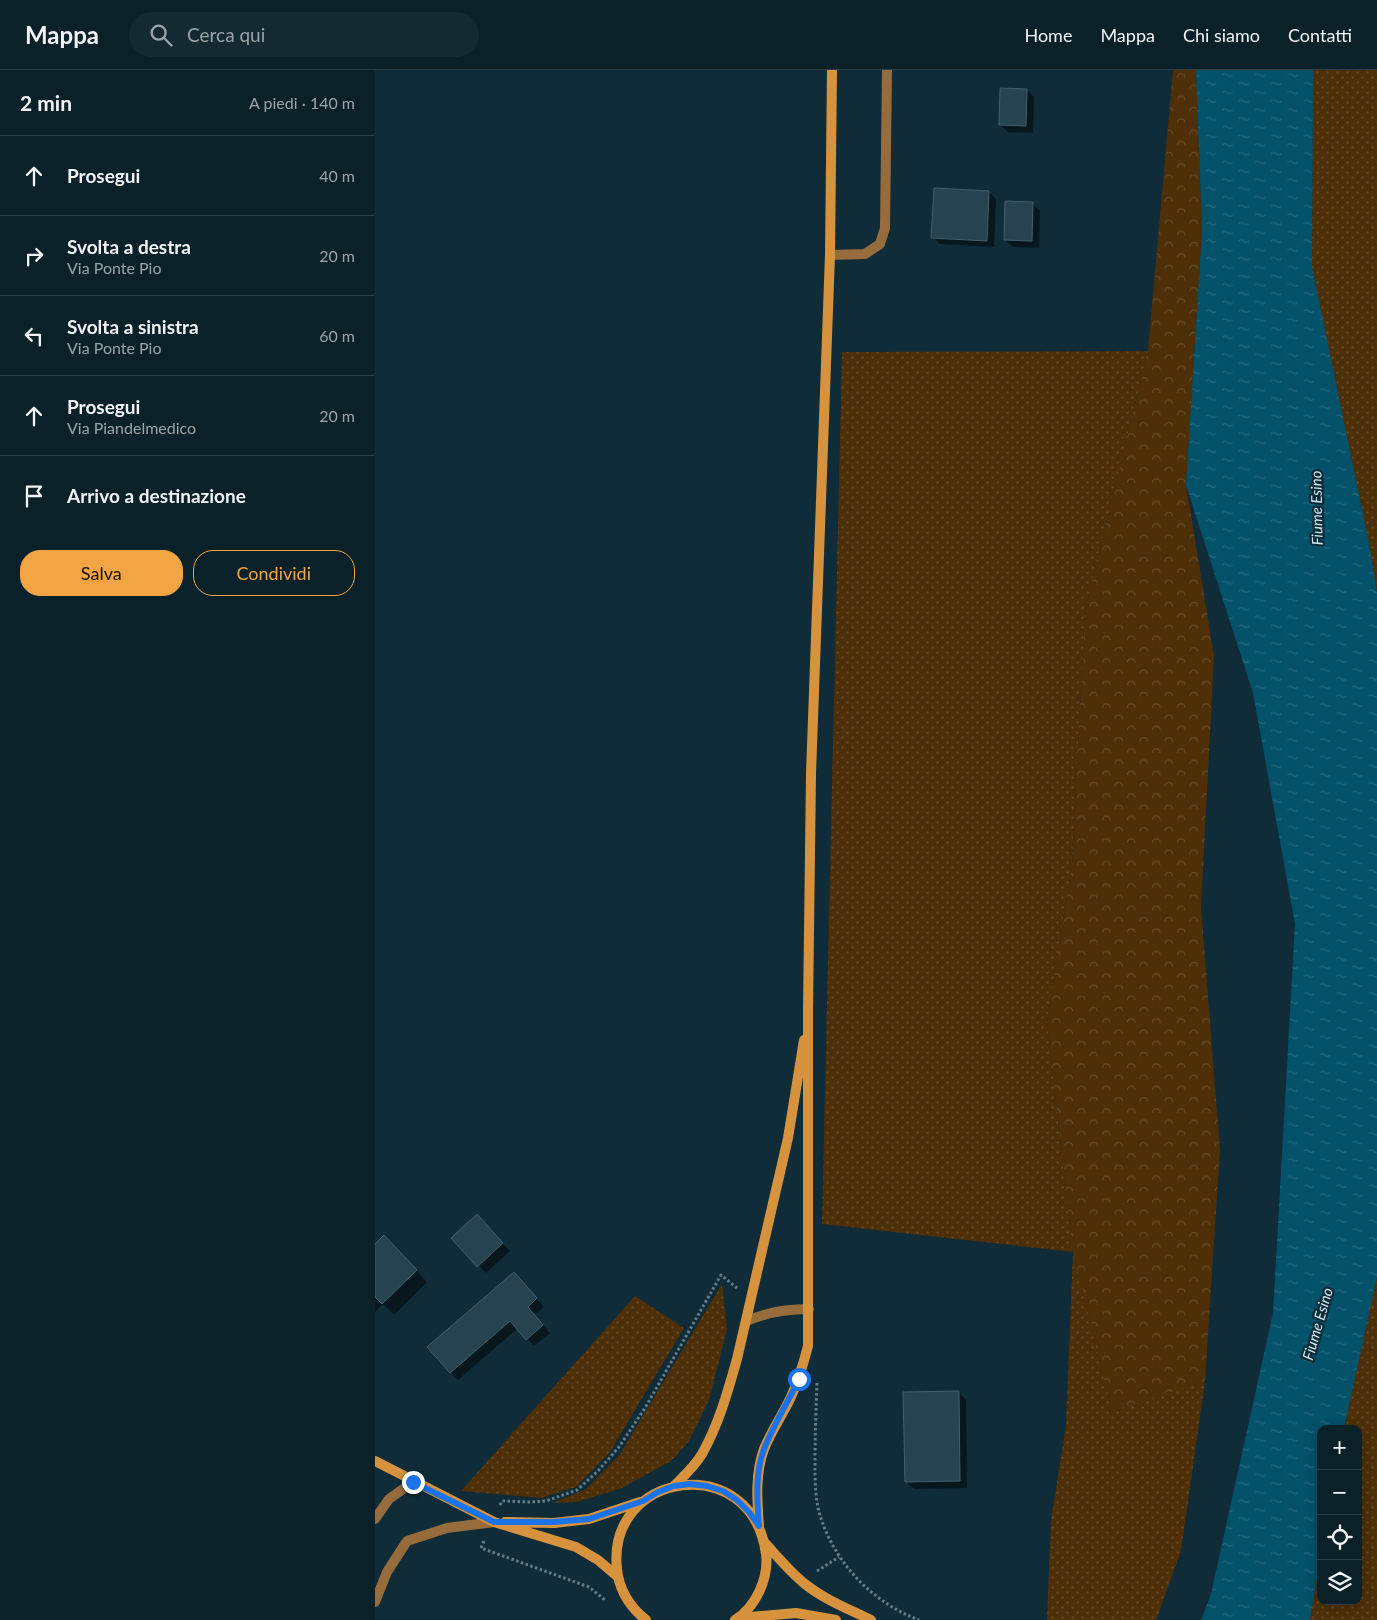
<!DOCTYPE html>
<html lang="it">
<head>
<meta charset="utf-8">
<style>
	:root { --surface:#0b212a; --page:#142932; --text:#f1f3f6; --muted:#9aa3a8; --line:#2b3e47; --accent:#f3a443 }
	body { margin:0; font-family:Lato,sans-serif; background:var(--page); color:var(--text) }
	.controls { position:absolute; right:15px; bottom:15px; display:grid; overflow:hidden; border-radius:10px; box-shadow:0 2px 12px #0003 }
	.controls button { width:45px; height:45px; display:grid; place-items:center; padding:0; border:0; border-bottom:1px solid var(--line); background:var(--surface); color:var(--text); font:25px sans-serif }
	.stop { position:absolute; width:15px; height:15px; margin:-11px; border:4px solid #1a73e8; border-radius:50%; background:#fff }
	.stop.end { background:#1a73e8; border-color:#fff; box-shadow:0 1px 5px #0008 }
	.list { margin:0; padding:0; list-style:none }
	h2 { display:flex; justify-content:space-between; align-items:center; height:65px; margin:0; padding:0 20px; font-size:21px }
	h2 small { font-size:16px; font-weight:400; color:var(--muted) }
	.list li { display:grid; grid-template-columns:32px 1fr auto; gap:15px; align-items:center; box-sizing:border-box; height:80px; padding:0 20px; border-top:1px solid var(--line) }
	.list b { display:block; font-size:19px; white-space:nowrap }
	.list p { margin:0; font-size:16px; white-space:nowrap; color:var(--muted) }
	.list em { font-size:16px; font-style:normal; color:var(--muted) }
	.actions { display:flex; gap:10px; padding:15px 20px }
	.actions a { flex:1; padding:11px 0; border:1px solid var(--accent); border-radius:20px; text-align:center; font-size:18px; color:var(--accent) }
	.actions .main { background:var(--accent); color:#111 }
	.icon { flex:none; width:28px; height:28px; fill:none; stroke:currentColor; stroke-width:2; stroke-linecap:round; stroke-linejoin:round }
	.map { position:relative; flex:none; width:1002px; height:1550px; overflow:hidden }
	header { display:flex; align-items:center; gap:30px; box-sizing:border-box; height:70px; padding:0 25px; background:var(--surface); border-bottom:1px solid var(--line) }
	header strong { font-size:24px }
	nav { display:flex; gap:28px; margin-inline-start:auto; font-size:18px }
	.search { width:350px; height:45px; background:var(--page); display:flex; align-items:center; gap:12px; box-sizing:border-box; padding:0 18px; border-radius:28px; color:var(--muted); font-size:19px }
	main { display:flex }
	aside { flex:1; background:var(--surface) }
	.map>svg:first-child { display:block }
	.grass { fill:url(#grass-dots) }
	.forest { fill:url(#forest-crowns) }
	.water { fill:url(#water-ripples) }
	.shadow { fill:#0007 }
	.building { fill:#26434f; stroke:#42606d }
	.lines { fill:none; stroke-linecap:round; stroke-linejoin:round }
	.path { stroke:#677e88; stroke-width:3; stroke-dasharray:2.5 2.5; stroke-linecap:butt }
	.lane { stroke:#976c3c; stroke-width:10 }
	.street { stroke:#976c3c; stroke-width:10 }
	.secondary { stroke:#d7923e; stroke-width:10 }
	.route { stroke:#1a73e8; stroke-width:6 }
	.labels { text-anchor:middle; stroke-width:4.5; stroke-linejoin:round; paint-order:stroke }
	.water-label { font-size:15px; font-style:italic; fill:#cde7f3; stroke:#0f2c38 }
</style>
</head>
<body>
<header>
<strong>Mappa</strong>
<div class="search"><svg class="icon" aria-label="search" viewBox="0 0 24 24"><circle cx="10" cy="10" r="6"/><path d="M15 15l6 6"/></svg>Cerca qui</div>
<nav><a>Home</a><a>Mappa</a><a>Chi siamo</a><a>Contatti</a></nav>
</header>
<main>
<aside>
<h2>2 min<small>A piedi · 140 m</small></h2>
<ul class="list">
<li><svg class="icon" aria-label="ahead" viewBox="0 0 24 24"><path d="M12 20V5M6 11l6-6 6 6"/></svg><div><b>Prosegui</b></div><em>40 m</em></li>
<li><svg class="icon" aria-label="right" viewBox="0 0 24 24"><path d="M7 20v-9h11M14 6l5 5-5 5"/></svg><div><b>Svolta a destra</b><p>Via Ponte Pio</p></div><em>20 m</em></li>
<li><svg class="icon" aria-label="left" viewBox="0 0 24 24"><path d="M17 20v-9H6M10 6l-5 5 5 5"/></svg><div><b>Svolta a sinistra</b><p>Via Ponte Pio</p></div><em>60 m</em></li>
<li><svg class="icon" aria-label="ahead" viewBox="0 0 24 24"><path d="M12 20V5M6 11l6-6 6 6"/></svg><div><b>Prosegui</b><p>Via Piandelmedico</p></div><em>20 m</em></li>
<li><svg class="icon" aria-label="arrive" viewBox="0 0 24 24"><path d="M6 21V4h12l-3 4 3 4H6"/></svg><div><b>Arrivo a destinazione</b></div></li>
</ul>
<div class="actions"><a class="main">Salva</a><a>Condividi</a></div>
</aside>
<div class="map">
<svg width="1002" height="1550" viewBox="0 0 1002 1550">
	<defs>
		<pattern id="grass-dots" width="8" height="8" patternUnits="userSpaceOnUse" patternTransform="scale(1.25)"><rect width="8" height="8" fill="#4e2f07"/><path d="M2 2h.1M6 6h.1" fill="none" stroke="#664d2b" stroke-width="1.8" stroke-linecap="round"/></pattern>
		<pattern id="forest-crowns" width="20" height="18" patternUnits="userSpaceOnUse" patternTransform="scale(1.25)"><rect width="20" height="18" fill="#4e2f07"/><path d="M2 6a3 3 0 1 1 6 0M12 15a3 3 0 1 1 6 0" fill="none" stroke="#664d2b"/></pattern>
		<pattern id="water-ripples" width="26" height="14" patternUnits="userSpaceOnUse" patternTransform="scale(1.25)"><rect width="26" height="14" fill="#04516a"/><path d="M2 4q2-2 4 0t4 0M15 11q2-2 4 0t4 0" fill="none" stroke="#286a7f"/></pattern>
	</defs>
	<rect width="100%" height="100%" fill="#0f2c38"/>
	<path class="grass" d="M938,0h64v523l-7,-45 -58,-281z
		M773,281l-63,259 -13,254 -25,158 26,230 39,158 93,-29 -24,170 -25,69h-109l4,-99 15,-96 7,-173 -251,-28 20,-872z
		M1002,1207v343h-67l11,-68v49h37v-172h-14z
		M347,1214l5,45 -18,71 -20,41 -18,20 -49,27 -45,14 -24,1 33,-14 34,-35z
		M260,1226l49,32 -74,124 -34,35 -35,11 -80,-7z"/>
	<path class="forest" d="M798,0h23l6,161 -16,254 28,171 -13,251 19,243 -15,231 -93,30 -39,-159 -26,-230 25,-158 13,-254 63,-259z"/>
	<path class="water" d="M821,0h117l-1,197 58,281 7,45v684l-33,152h-23v123l-11,68h-109l10,-26 62,-281 22,-389 -42,-231 -67,-208 16,-254z"/>
	<path class="shadow" d="M652,20l7,7 -1,36 -25,-1 -8,-7z
		M614,122l7,7 -2,48 -54,-3 -7,-7z
		M657,133l8,8 -1,37 -26,-1 -8,-7z
		M109,1153l26,28 -24,22 -33,-35z
		M0,1175l20,3 32,34 -33,33 -11,-11 -8,8z
		M146,1211l23,26 -10,8 16,18 -16,13 -16,-18 -60,52 -7,-8z
		M584,1323l7,7 1,88 -53,1 -8,-7z"/>
	<path class="building" d="M625,18l27,1 -1,37 -27,-1z
		M559,118l55,3 -2,50 -56,-3z
		M630,131l28,1 -1,39 -28,-1z
		M102,1144l26,29 -26,24 -26,-29z
		M9,1165l33,35 -35,34 -7,-7v-53z
		M139,1202l23,26 -9,9 15,18 -17,15 -16,-19 -60,52 -23,-26z
		M584,1321l1,90 -55,1 -2,-90z"/>
	<g class="lines">
		<path class="path" d="M442,1313c-1,27 -2,53 -2,80 0,16 0,33 4,49 14,49 52,90 100,108
			M125,1435l2,-4 28,1 16,-1 31,-11 21,-19 21,-24 26,-39 76,-133 16,13
			M109,1471l-3,7 108,39 16,13
			M442,1501l22,-14"/>
		<path class="lane" d="M372,1251c20,-9 40,-12 62,-12"/>
		<path class="street" d="M455,185l35,-1 15,-10 5,-16 2,-158
			M0,1449l14,-20 24,-17
			M0,1532l12,-30 20,-31 40,-13 47,-6"/>
		<path class="secondary" d="M0,1391l119,61 82,25 22,13 20,17
			M299,1416c10,-10 21,-20 28,-32 17,-30 26,-63 35,-95l51,-221 16,-98
			M130,1452l49,1 35,-4 51,-17
			M384,1456c-2,-26 -4,-52 5,-77 7,-17 17,-32 25,-48 9,-18 14,-36 19,-55v-336l3,-237 19,-518 2,-185
			M389,1472c13,14 26,30 41,42 20,16 44,25 66,36
			M364,1548l57,-5 40,7
			M271,1550c-16,-13 -27,-30 -29,-51 -11,-98 135,-120 149,-15 3,24 -10,53 -31,66"/>
	</g>
	<g class="lines">
		<path class="route" d="M38,1412l81,40h60l35,-3 54,-18 15,-9 16,-6 16,-2 17,2 16,5 14,9 12,12 10,14c-2,-26 -4,-53 5,-77 10,-25 24,-47 35,-70"/>
	</g>
	<g class="labels">
		<g class="water-label">
			<text transform="translate(942 438) rotate(-91)" y="5">Fiume Esino</text>
			<text transform="translate(943 1254) rotate(-74)" y="5">Fiume Esino</text>
		</g>
	</g>
</svg>
<div class="controls">
<button>+</button>
<button>−</button>
<button><svg class="icon" aria-label="locate" viewBox="0 0 24 24"><circle cx="12" cy="12" r="6"/><path d="M12 2v4M12 18v4M2 12h4M18 12h4"/></svg></button>
<button><svg class="icon" aria-label="layers" viewBox="0 0 24 24"><path d="M12 4l9 5-9 5-9-5zM3 14l9 5 9-5"/></svg></button>
</div>
<div class="stop" style="left:424px;top:1309px"></div>
<div class="stop end" style="left:38px;top:1412px"></div>
</div>
</main>
</body>
</html>
